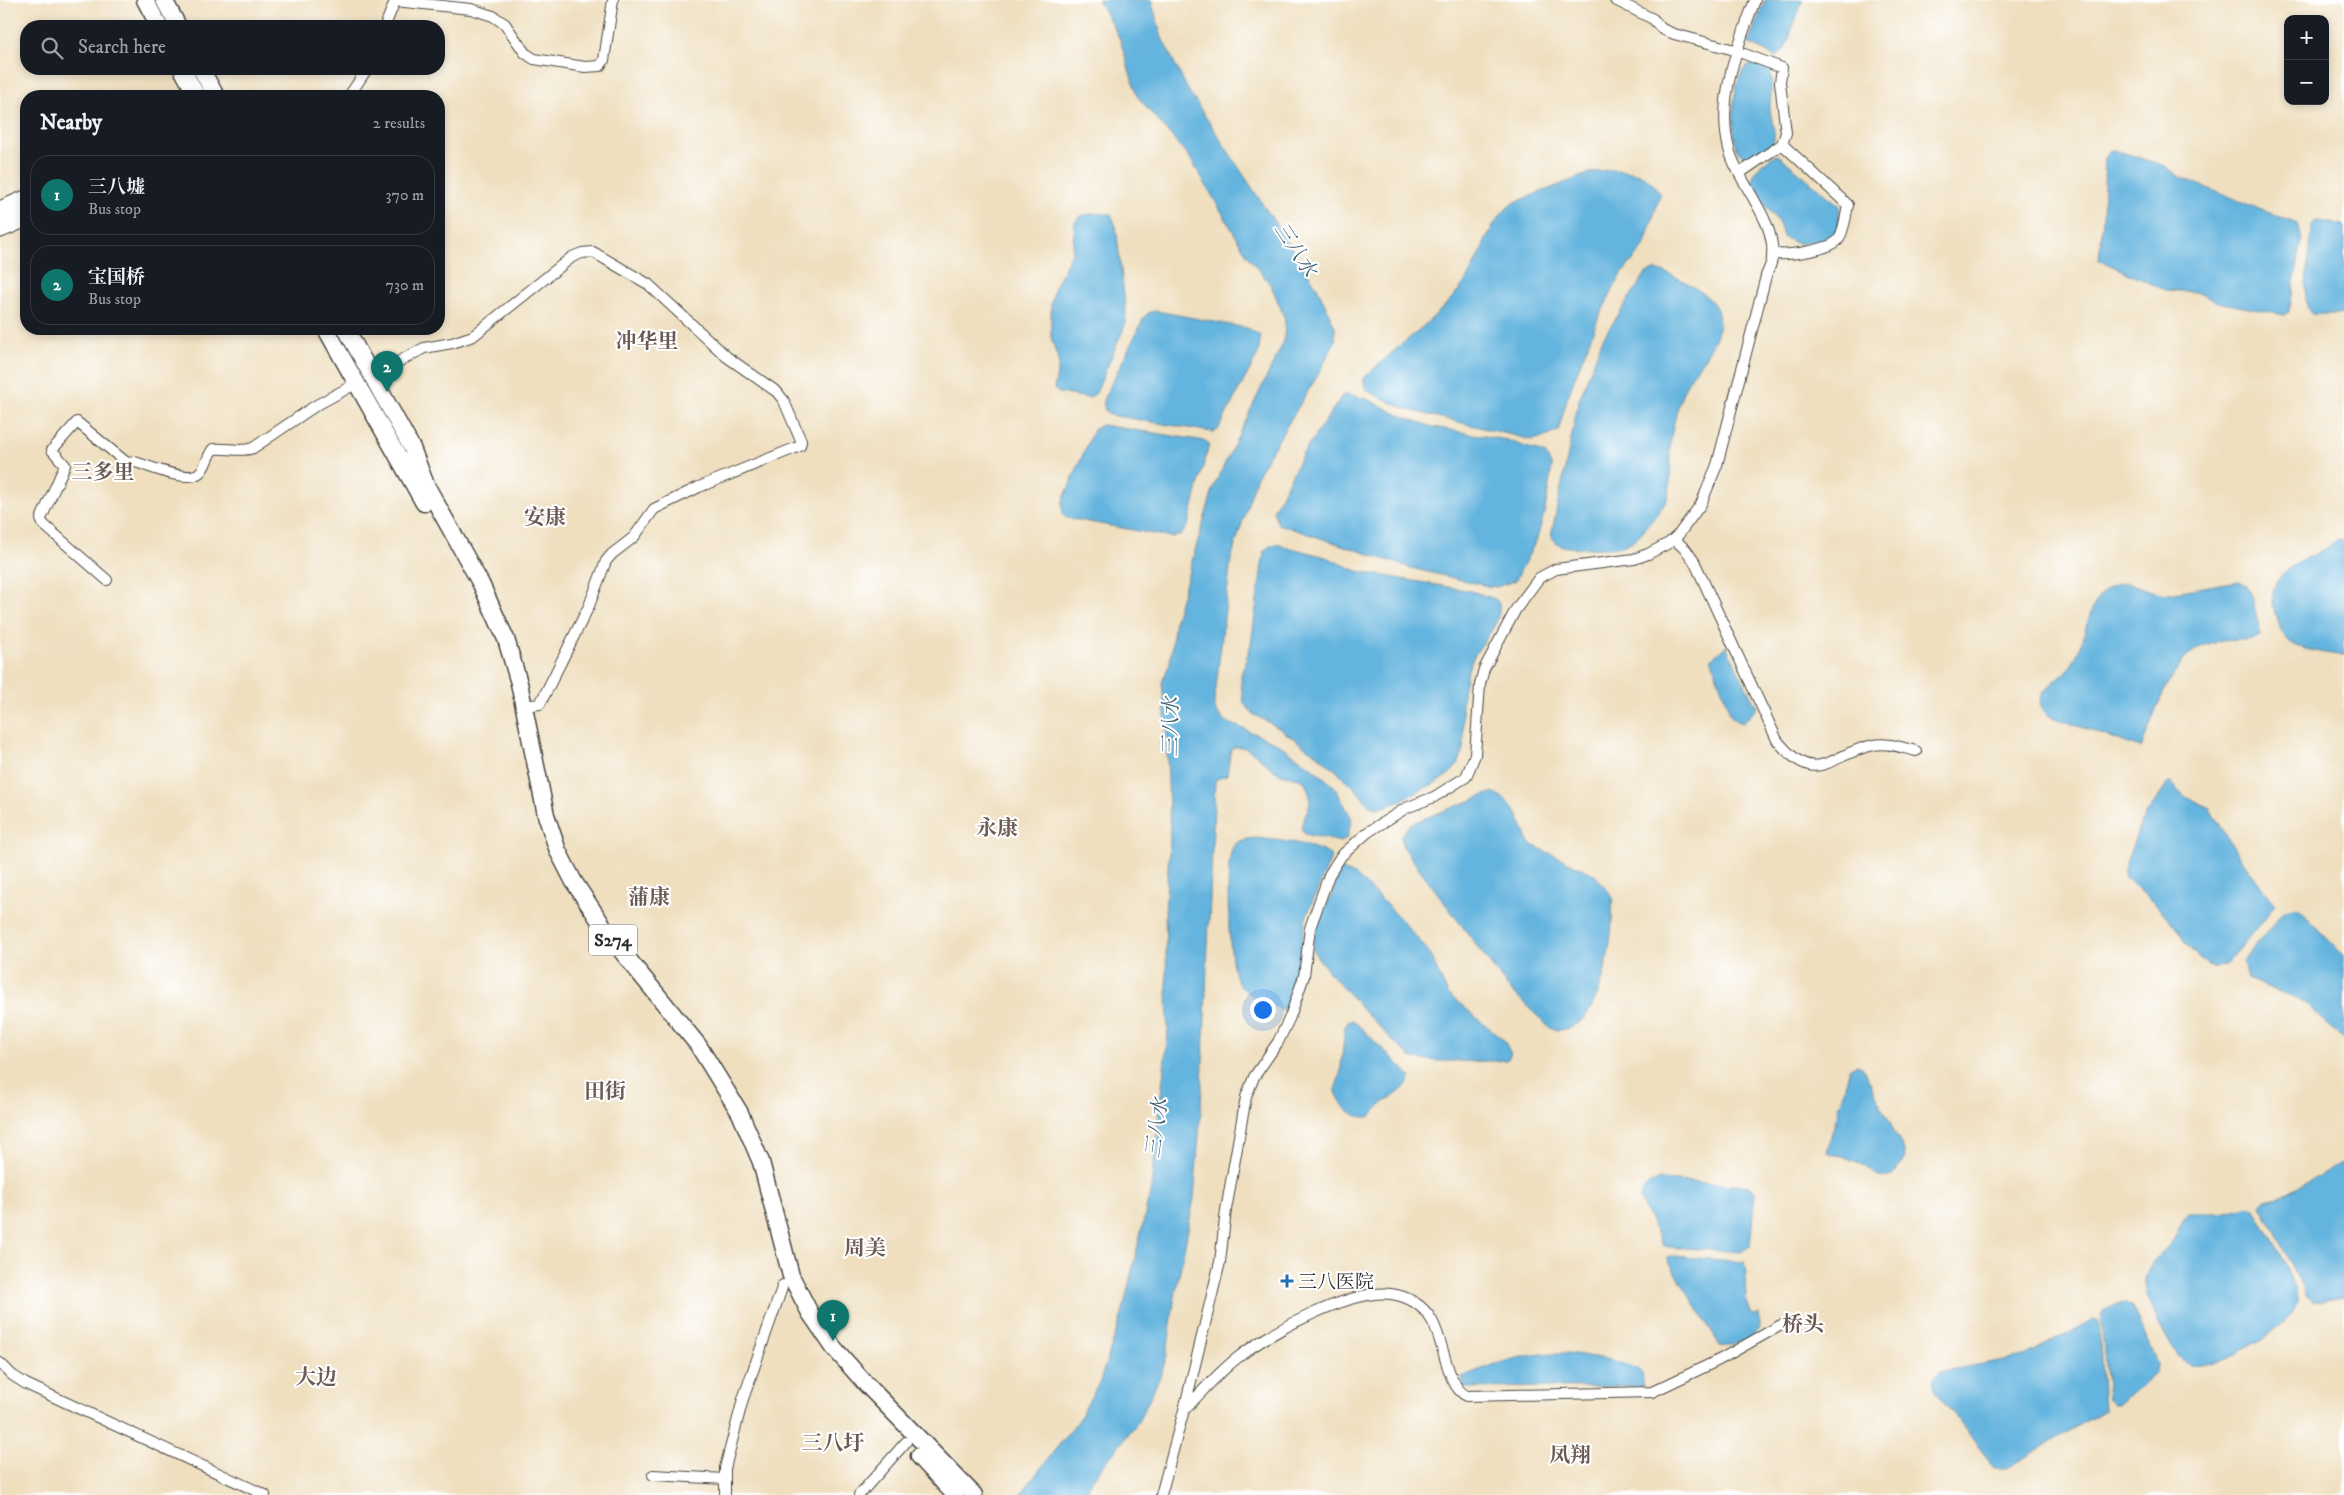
<!DOCTYPE html>
<html lang="en">
<head>
<meta charset="utf-8">
<style>
	:root { --surface:#171b24; --page:#20242c; --text:#f1f3f6; --muted:#9ea1a6; --line:#363941; --accent:#0f766e }
	body { margin:0; font-family:"IM FELL DW Pica","Noto Serif SC",serif; background:var(--page); color:var(--text) }
	.controls { position:absolute; right:15px; top:15px; display:grid; overflow:hidden; border-radius:10px; box-shadow:0 2px 8px #0003 }
	.controls button { width:45px; height:45px; display:grid; place-items:center; padding:0; border:0; border-bottom:1px solid var(--line); background:var(--surface); color:var(--text); font:25px sans-serif }
	.you { position:absolute; left:1262px; top:1009px; width:18px; height:18px; margin:-12px; border:4px solid #fff; border-radius:50%; background:#1a73e8; box-shadow:0 0 0 8px #1a73e833 }
	.badge { display:grid; place-items:center; width:32px; height:32px; border-radius:50%; background:var(--accent); color:#fff; font-size:16px; font-weight:700 }
	.pin { position:absolute; translate:-50% -41px; filter:drop-shadow(0 1px 2px #0008) }
	.pin::after { content:''; position:absolute; top:26px; width:18px; height:15px; background:inherit; clip-path:polygon(0 0,100% 0,50% 100%) }
	.list { margin:0; padding:0; list-style:none }
	h2 { display:flex; justify-content:space-between; align-items:center; height:65px; margin:0; padding:0 20px; font-size:21px }
	h2 small { font-size:16px; font-weight:400; color:var(--muted) }
	.list li { display:grid; grid-template-columns:32px 1fr auto; gap:15px; align-items:center; box-sizing:border-box; height:80px; margin:0 10px 10px; padding:0 10px; border:1px solid var(--line); border-radius:20px }
	.list b { display:block; font-size:19px; white-space:nowrap }
	.list p { margin:0; font-size:16px; white-space:nowrap; color:var(--muted) }
	.list em { font-size:16px; font-style:normal; color:var(--muted) }
	.icon { flex:none; width:28px; height:28px; fill:none; stroke:currentColor; stroke-width:2; stroke-linecap:round; stroke-linejoin:round }
	.map { position:relative; flex:none; width:2344px; height:1495px; overflow:hidden }
	.search { position:absolute; background:var(--surface); box-shadow:0 2px 8px #0003; left:20px; top:20px; width:425px; height:55px; display:flex; align-items:center; gap:12px; box-sizing:border-box; padding:0 18px; border-radius:20px; color:var(--muted); font-size:19px }
	.panel { position:absolute; background:var(--surface); box-shadow:0 2px 8px #0003; left:20px; top:90px; width:425px; height:245px; border-radius:20px }
	.map>svg:first-child { display:block }
	.water { fill:#63b4de; stroke:#477084 }
	.lines { fill:none; stroke-linecap:round; stroke-linejoin:round }
	.minor-casing { stroke:#484641; stroke-width:12 }
	.primary-casing { stroke:#484641; stroke-width:19 }
	.motorway-casing { stroke:#484641; stroke-width:21 }
	.minor { stroke:#fff; stroke-width:10 }
	.primary { stroke:#fff; stroke-width:16 }
	.motorway { stroke:#fff; stroke-width:19 }
	.poi-dot { fill:#1f6fb2; stroke:#fff; stroke-width:2 }
	.labels { text-anchor:middle; stroke-width:4; stroke-linejoin:round; paint-order:stroke }
	.shield { fill:#fff; stroke:#6b6b6b; stroke-width:1 }
	.shield-label { font-size:18px; font-weight:bold; fill:#2b2b2b }
	.poi-label { font-size:19px; fill:#2b2b2b; stroke:#fff; text-anchor:start }
	.water-label { font-size:20px; font-style:italic; fill:#416273; stroke:#fff }
	.quarter-label { font-size:21px; font-weight:bold; fill:#6b5b54; stroke:#fff }
</style>
</head>
<body>
<div class="map">
<svg width="2344" height="1495" viewBox="0 0 2344 1495">
	<rect width="100%" height="100%" fill="#fff"/>
	<filter id="ink" filterUnits="userSpaceOnUse"><feTurbulence type="fractalNoise" baseFrequency=".02" numOctaves="2"/><feDisplacementMap in="SourceGraphic" scale="10" xChannelSelector="R" yChannelSelector="G"/><feConvolveMatrix kernelMatrix="1 2 1 2 8 2 1 2 1" color-interpolation-filters="sRGB"/></filter>
	<filter id="wash" filterUnits="userSpaceOnUse"><feTurbulence type="fractalNoise" baseFrequency=".0096" numOctaves="4" result="noise"/><feDisplacementMap in="SourceGraphic" scale="20" xChannelSelector="R" yChannelSelector="G"/><feGaussianBlur stdDeviation="1.12" result="paint"/><feColorMatrix in="noise" values="0 0 0 0 0 0 0 0 0 0 0 0 0 0 0 0 0 1.4 0 .05"/><feComposite in="paint" operator="in"/></filter>
	<g filter="url(#wash)">
		<rect width="100%" height="100%" fill="#efdfbf"/>
		<path class="water" d="M1098,0h53l11,38 26,52 129,197 18,40v14l-16,32 -62,102 -26,84 -17,145 2,8 9,9 52,22 33,23 24,20 18,33 -5,19 -6,4 -36,-8 -4,-6c5,-21 15,-22 4,-46 -8,-7 -21,-5 -30,-11 -11,-7 -29,-32 -44,-22l-4,26 -12,5 -14,329 -7,89 -20,104 -7,53 -7,22 -22,45 -44,55 -9,18h-65l59,-76 21,-38 22,-67 29,-126 17,-157 -3,-119 5,-74 -4,-113 -4,-43 8,-19 5,-44 39,-133 70,-145 1,-22 -14,-34 -23,-28 -58,-99 -53,-62 -17,-57z
			M1765,0h38l-18,49 -9,8 -28,-14z
			M1748,65c7,-1 18,2 22,7 4,5 0,28 0,35 0,11 7,25 3,35 -4,9 -17,14 -26,16l-9,-6c-7,-21 -8,-72 10,-87z
			M2110,151l11,1 44,14 15,11 117,47 5,16 -13,72 -4,3 -68,-13 -21,-10 -31,-2 -66,-30 4,-41 2,-63z
			M1778,155l62,51 -2,27 -5,5 -35,6 -15,-7c-1,-5 -2,-10 -5,-15 -10,-16 -39,-39 -17,-57 6,-4 10,-9 17,-10z
			M1608,170c23,0 42,3 52,25l-16,52 -24,29 -23,45 -29,75 -10,35 -13,6 -13,3 -127,-31 -39,-19 -3,-11c31,-31 68,-55 96,-89 22,-27 26,-66 54,-87l77,-30z
			M1111,214l5,12 10,87 -1,12 -29,68 -7,5 -30,-5 -5,-4 5,-26 -8,-26v-33l3,-14 18,-38 3,-30c7,-11 25,-8 36,-8z
			M2318,221l26,4v89h-32c-14,-9 0,-70 0,-87l1,-4z
			M1655,270c17,3 56,23 62,40 10,32 -24,56 -34,82 -6,17 -12,38 -13,56 -1,15 2,30 -1,45 -2,10 -10,18 -16,26 -22,28 -28,30 -64,29 -14,-1 -30,2 -38,-11l28,-137 24,-62 43,-65z
			M1157,311l90,17 14,8 -3,18 -40,76 -6,2 -102,-17 -5,-4 -2,-11 42,-84 5,-4z
			M1346,394l21,5 32,16 34,12 74,13 39,14 6,13 -7,43 -8,29 -22,42 -19,6 -9,-1 -76,-18 -133,-44 -5,-13 29,-56 40,-59z
			M1102,425l104,16 3,3 -21,82 -7,9 -10,2 -104,-19 -4,-3 -1,-12 32,-74z
			M2339,539l5,1v116c-16,-3 -35,-4 -49,-11 -10,-5 -15,-15 -18,-25 -15,-42 11,-53 43,-68 7,-3 12,-10 19,-13z
			M1276,544l50,13 31,14 114,20 24,8 4,4c3,25 -22,41 -30,64 -3,11 -6,23 -7,34 -1,21 8,50 -7,67 -9,12 -29,19 -42,26 -13,7 -28,17 -43,12l-18,-21 -29,-26 -46,-32 -24,-13 -9,-11 -3,-18v-10l10,-31 13,-93 7,-6z
			M2238,581l9,4 5,11 9,40 -7,3c-14,2 -32,0 -46,5 -37,11 -53,71 -67,104l-92,-32c-6,-5 -11,-10 -8,-19 6,-14 28,-23 35,-40 10,-22 13,-60 36,-71 17,-9 34,6 51,8z
			M1726,646l31,62 -14,15 -7,-2 -5,-5 -19,-55v-3z
			M2171,783l15,14 24,11 26,44 39,53 -50,61 -12,1 -7,-3 -20,-19 -9,-17 -21,-23 -32,-29v-7l17,-47 26,-38z
			M1493,792l12,7 12,15 13,30 64,30 18,22c3,32 -8,128 -47,133 -6,1 -10,2 -15,-1l-41,-39 -106,-142 -2,-11 9,-12z
			M1255,838c27,3 53,4 77,18l-26,61 -11,64 -10,29c-13,-4 -42,-16 -48,-29 -9,-15 -12,-117 -5,-132 4,-9 15,-10 23,-11z
			M1340,869l17,7 43,42 28,33 20,43 56,46 7,14 -4,6c-10,2 -88,2 -95,-2 -12,-7 -95,-96 -98,-107 -5,-19 11,-40 18,-57 3,-8 3,-18 8,-25z
			M2297,907l47,49v82l-16,-12 -21,-23 -60,-24 -4,-18 42,-51z
			M1353,1020l58,57c-9,19 -21,18 -33,31 -4,3 -5,7 -9,9 -18,1 -28,-11 -34,-28l5,-13 5,-49 3,-5z
			M1857,1065l5,2 43,86c0,8 -3,11 -8,17 -12,16 -24,2 -34,-5 -5,-3 -12,-5 -18,-8 -6,-3 -13,0 -18,-6l23,-83z
			M2344,1162v135l-30,5 -7,-6 -46,-91 5,-6 22,-6z
			M1662,1180l88,6 5,6 -5,54 -9,6 -72,-5 -6,-2 -23,-45c1,-13 10,-19 22,-20z
			M2249,1206l6,2c9,19 43,74 43,92 1,27 -84,70 -107,65 -16,-3 -48,-68 -46,-84 2,-20 19,-28 29,-42 6,-9 7,-19 15,-26h33z
			M1674,1256l71,6 2,12 -2,2 1,23 6,16 6,-1c0,3 3,8 2,11 -1,11 -31,24 -40,21l-52,-86v-2z
			M2123,1302l8,3 26,59 -1,8 -38,33h-6l-4,-4 -7,-85 2,-5z
			M2093,1320l5,1 1,3 5,86 -97,58h-12l-62,-80 1,-11 6,-5 84,-16z
			M1568,1353c14,2 68,9 74,21 1,3 1,9 1,12l-179,2 -2,-11c35,-15 67,-25 106,-24z"/>
	</g>
	<g filter="url(#ink)">
		<g class="lines">
			<defs>
				<path id="minor" d="M1615,0l38,19 9,10 12,5 57,15 51,19 -2,14 6,51 -4,11 -42,29
					M385,26l10,-25 76,8 22,7 12,8 20,29 9,6 51,8 15,-1 4,-6 9,-60
					M349,96l18,-27
					M1772,253c12,4 59,-3 67,-14 5,-9 7,-23 9,-34l-66,-61
					M372,376l52,-28 28,-5 21,-7 99,-79 10,-4 11,-1 55,32 79,73 50,35 7,9 17,40 -1,5 -101,41 -45,22 -20,28 -22,17 -6,7 -17,45 -49,98 -16,2
					M1674,539l12,11 8,11 83,179c40,50 53,13 97,5 13,-3 29,3 42,6
					M107,580l-64,-56 -2,-5 24,-54 -13,-15 25,-28 50,41 8,-1c14,4 52,21 64,11 7,-5 8,-17 14,-24 14,-2 26,4 40,-1l62,-42 42,-23
					M0,1363l12,12 14,9 239,111
					M1185,1409c17,-17 32,-35 51,-50 32,-26 114,-70 155,-65 16,2 32,11 40,25 13,20 15,68 36,77l185,-4 67,-32 62,-35
					M653,1475l72,4
					M725,1495v-27l18,-69 40,-114
					M859,1495l47,-53
					M1161,1495l23,-85 36,-148 6,-52 20,-113 8,-20 24,-35 12,-25 14,-41 6,-48 19,-53 12,-19 27,-24 38,-24 28,-11 32,-20 9,-22 5,-71 4,-15 32,-60 23,-31 17,-9 78,-10 14,-5 21,-11 10,-9 22,-30 16,-39 49,-189c2,-6 6,-12 6,-18 5,-38 -34,-74 -43,-109 -13,-49 9,-104 26,-149"/>
				<path id="primary" d="M145,0l14,26
					M164,0l14,26
					M182,69l15,27
					M201,69l15,27
					M326,329l98,174
					M346,329l66,119 14,37 55,99 25,55 13,44 27,132 12,36 16,31 37,56 87,107 42,68 21,49 30,114 19,37 24,35 31,35 109,112
					M919,1456l36,39"/>
				<path id="motorway" d="M0,211l26,-11
					M0,228l26,-11"/>
			</defs>
			<use href="#minor" class="minor-casing"/>
			<use href="#primary" class="primary-casing"/>
			<use href="#motorway" class="motorway-casing"/>
			<use href="#minor" class="minor"/>
			<use href="#primary" class="primary"/>
			<use href="#motorway" class="motorway"/>
		</g>
	</g>
	<path class="poi-dot" d="M1284.5 1273.5h5v5h5v5h-5v5h-5v-5h-5v-5h5z"/>
	<g class="labels">
		<rect class="shield" x="589" y="924.5" width="48" height="31" rx="4"/>
		<g class="shield-label">
			<text x="613" y="946">S274</text>
		</g>
		<g class="poi-label">
			<text x="1298" y="1288">三八医院</text>
		</g>
		<g class="water-label">
			<text transform="translate(1296 249) rotate(57)" y="7">三八水</text>
			<text transform="translate(1170 727) rotate(-89)" y="7">三八水</text>
			<text transform="translate(1156 1128) rotate(-82)" y="7">三八水</text>
		</g>
		<g class="quarter-label">
			<text x="647" y="348">冲华里</text>
			<text x="103" y="479">三多里</text>
			<text x="545" y="524">安康</text>
			<text x="997" y="835">永康</text>
			<text x="649" y="904">蒲康</text>
			<text x="605" y="1098">田街</text>
			<text x="865" y="1255">周美</text>
			<text x="1803" y="1331">桥头</text>
			<text x="316" y="1384">大边</text>
			<text x="833" y="1450">三八圩</text>
			<text x="1570" y="1462">凤翔</text>
		</g>
	</g>
</svg>
<div class="controls">
<button>+</button>
<button>−</button>
</div>
<div class="you"></div>
<div class="pin badge" style="left:833px;top:1341px">1</div>
<div class="pin badge" style="left:387px;top:392px">2</div>
<div class="search"><svg class="icon" aria-label="search" viewBox="0 0 24 24"><circle cx="10" cy="10" r="6"/><path d="M15 15l6 6"/></svg>Search here</div>
<section class="panel">
<h2>Nearby<small>2 results</small></h2>
<ul class="list">
<li><span class="badge">1</span><div><b>三八墟</b><p>Bus stop</p></div><em>370 m</em></li>
<li><span class="badge">2</span><div><b>宝国桥</b><p>Bus stop</p></div><em>730 m</em></li>
</ul>
</section>
</div>
</body>
</html>
